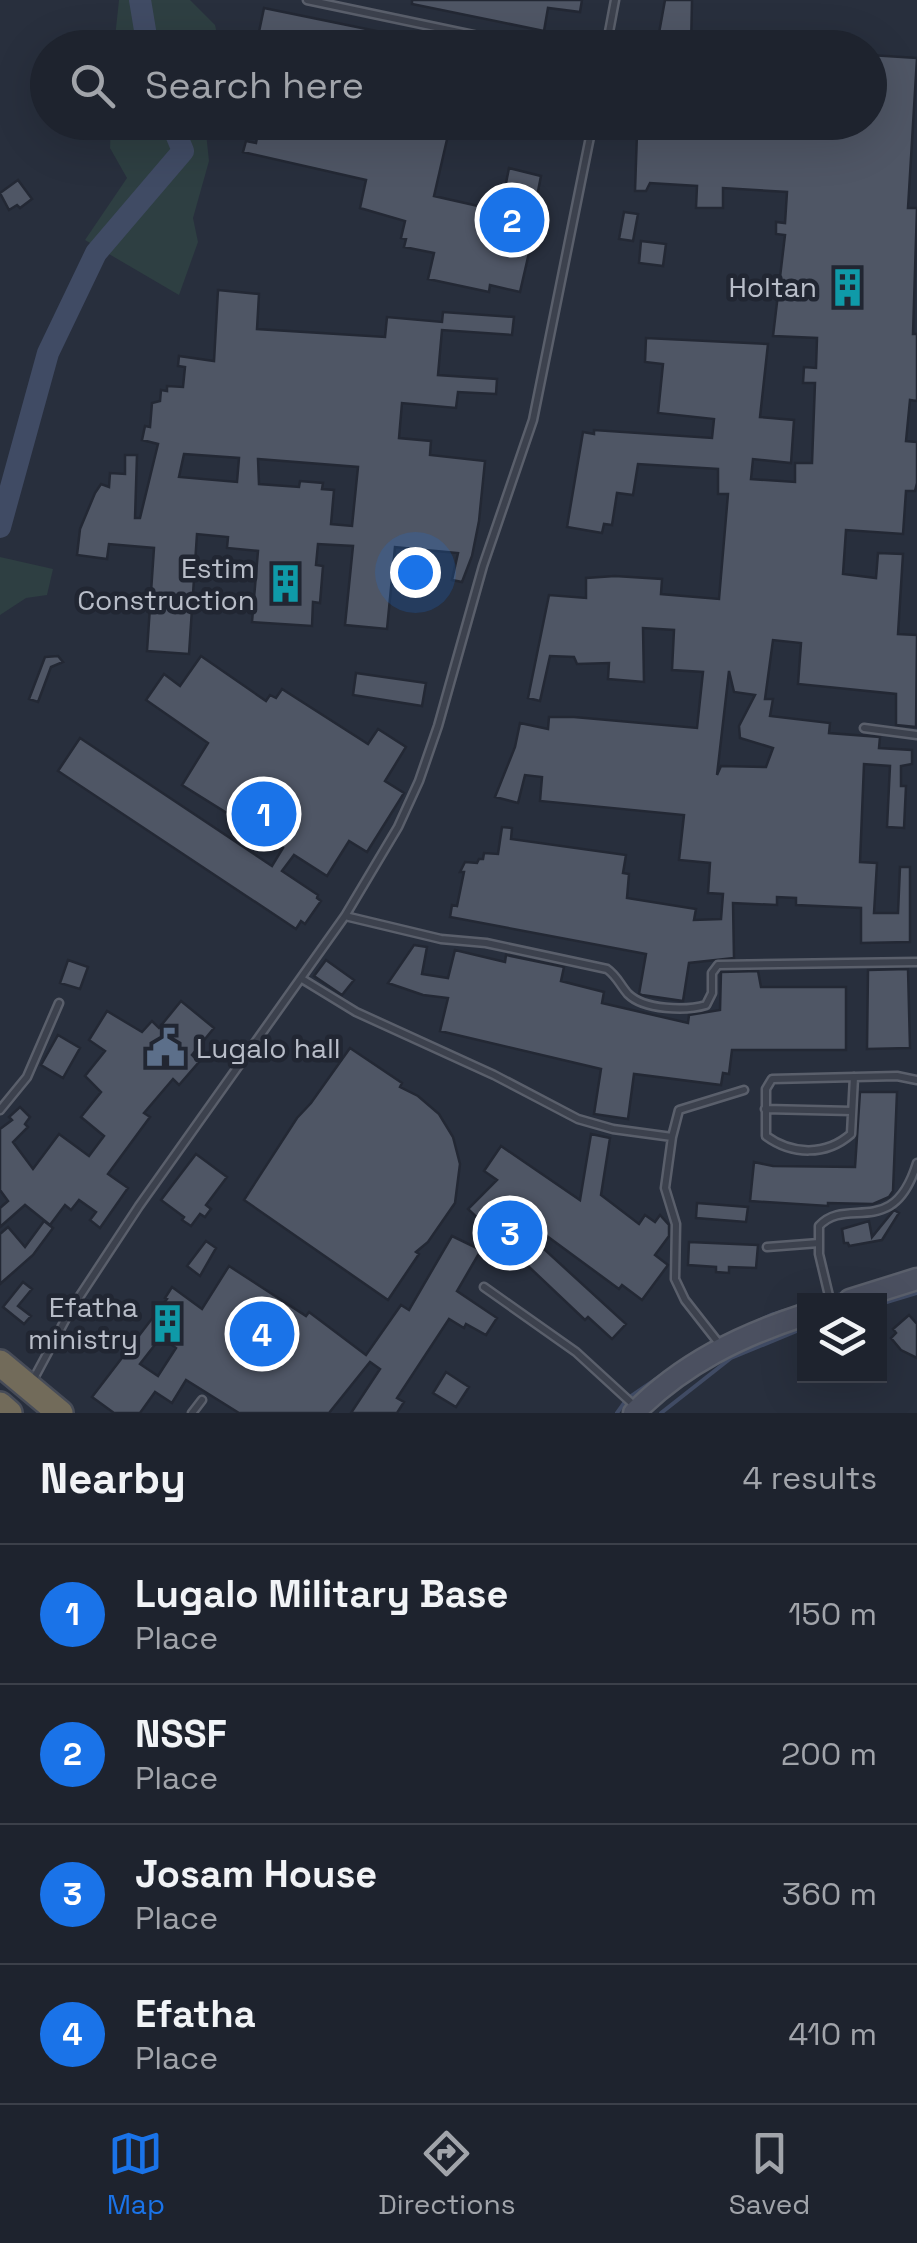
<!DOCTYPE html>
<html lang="en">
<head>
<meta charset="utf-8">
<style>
	:root { --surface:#1e232e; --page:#262b36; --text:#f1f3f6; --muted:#a1a4aa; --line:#3c404a; --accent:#1a73e8 }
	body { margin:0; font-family:"Space Grotesk",sans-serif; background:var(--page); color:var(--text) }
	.controls { position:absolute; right:30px; bottom:30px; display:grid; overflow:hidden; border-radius:0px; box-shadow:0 10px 40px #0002 }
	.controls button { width:90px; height:90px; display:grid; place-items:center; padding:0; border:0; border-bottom:2px solid var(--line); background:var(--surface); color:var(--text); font:50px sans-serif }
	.you { position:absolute; left:415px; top:572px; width:35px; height:35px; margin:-25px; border:8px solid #fff; border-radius:50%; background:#1a73e8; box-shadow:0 0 0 15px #1a73e833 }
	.badge { display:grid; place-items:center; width:65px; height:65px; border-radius:50%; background:var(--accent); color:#fff; font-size:32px; font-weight:700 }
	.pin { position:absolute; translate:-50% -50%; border:5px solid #fff; box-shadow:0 2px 10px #0006 }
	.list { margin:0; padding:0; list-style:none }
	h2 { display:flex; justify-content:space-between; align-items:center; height:130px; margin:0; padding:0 40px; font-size:42px }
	h2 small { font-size:32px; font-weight:400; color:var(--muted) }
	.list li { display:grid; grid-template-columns:65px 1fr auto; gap:30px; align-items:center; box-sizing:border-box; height:140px; padding:0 40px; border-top:2px solid var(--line) }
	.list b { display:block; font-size:38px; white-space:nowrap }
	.list p { margin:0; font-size:32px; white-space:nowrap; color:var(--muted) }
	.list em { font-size:32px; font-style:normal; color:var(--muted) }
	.icon { flex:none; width:55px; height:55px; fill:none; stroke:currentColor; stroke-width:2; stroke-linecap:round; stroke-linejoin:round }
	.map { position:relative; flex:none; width:917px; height:1413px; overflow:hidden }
	.search { position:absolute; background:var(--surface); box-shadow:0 10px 40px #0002; left:30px; right:30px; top:30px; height:110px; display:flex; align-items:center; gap:25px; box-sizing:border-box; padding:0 35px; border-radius:55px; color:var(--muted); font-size:38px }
	.sheet { height:690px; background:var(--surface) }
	nav { display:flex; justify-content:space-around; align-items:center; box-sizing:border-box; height:140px; border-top:2px solid var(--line); background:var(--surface); font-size:28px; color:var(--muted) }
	nav a { display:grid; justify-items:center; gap:5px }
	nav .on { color:var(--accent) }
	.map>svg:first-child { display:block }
	.green { fill:#2e3f42 }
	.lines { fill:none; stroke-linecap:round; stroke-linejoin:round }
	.stream { stroke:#404b64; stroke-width:4 }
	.river { stroke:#404b64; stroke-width:22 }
	.building { fill:#4f5665; stroke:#232834; stroke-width:2.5; fill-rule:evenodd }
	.lane-casing { stroke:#5a5f6b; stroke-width:11 }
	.secondary-casing { stroke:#5a5f6b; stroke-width:25 }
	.highway-casing { stroke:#474c58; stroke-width:30 }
	.lane { stroke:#3c414d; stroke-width:6 }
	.secondary { stroke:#4b5060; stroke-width:20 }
	.highway { stroke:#726b5a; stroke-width:25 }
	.labels { text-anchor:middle; stroke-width:9; stroke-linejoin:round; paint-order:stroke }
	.poi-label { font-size:28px; fill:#b8bdc8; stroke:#212632; text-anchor:end }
</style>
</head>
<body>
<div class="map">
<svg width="917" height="1413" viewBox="0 0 917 1413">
	<rect width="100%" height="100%" fill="#282f3d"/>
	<path class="green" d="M119,0h71l25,25 5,22h-106z
		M111,123h94l4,38 -16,57 5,24 -19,53 -94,-55 42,-62 -17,-30z
		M0,557l53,12 -6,26 -21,3 -26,17z"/>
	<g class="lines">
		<path class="stream" d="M821,1300l24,-7
			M880,1304l37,-11
			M708,1345l63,-30 33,-10
			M617,1413l10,-14 35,-24
			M661,1413l70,-55 73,-30"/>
		<path class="river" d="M140,0l8,48
			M0,527l48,-174 48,-100 87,-102 -12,-29"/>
	</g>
	<path class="building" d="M412,0h170l-2,12 -32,-4 -4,23 -132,-27z
		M665,0h27l-1,48h-27v-6l-7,2z
		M264,8l166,34 -1,6 -173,-2z
		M870,55l47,3 -9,150h9l-4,126h4v67l-7,-1 -4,41 11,1v41l-2,8h-9l-3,43 -57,-4 -3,44 33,4 2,-25 25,1 -5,80 19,1 -1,92 -20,-2v-31l-98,-10 3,-41 -28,-3 -8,59h8l-3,17 60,7 -1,10 51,4 -1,11 33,2v14l-11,2v20h5l-2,42 -17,-1 3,-61 -26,-2 -4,98 17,1 -3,50h24l2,-46h10v75l-49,1v-35l-65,-3v-7l-19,-1v8l-44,-2 1,55 -45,5 -6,38 -41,-6 -3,-1 7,-40 -196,-37 2,-12 5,1 7,-34h-4l5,-10 12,1 2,-4h4l1,-6 14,1 4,-27 10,1 -1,11 115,16 -3,18 6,1 -2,24 69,11 -2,11 27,-1 2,-25 -15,-1 2,-30 -31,-3 5,-45 -144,-14 2,-24 -17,-2 -7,28 -23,-6 20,-50 5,-24 28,6 1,-12h25l123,11 6,-56 -31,-2 2,-40 -31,-2 1,54 -36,-3 1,-16 -32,1 -3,-7 -24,-1 -10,45 -12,-3 21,-103 37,3v-20l29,-2 47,3 -1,15 58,5 9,-105h-10v-25l-80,-5 -5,31 -16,-2 -5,32 -8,-1 -2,9 -35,-6 16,-95 11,2v-4l118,8 2,-19 -56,-6 5,-49 -18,-2 1,-24 122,6 -8,73 34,3 -3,43 -38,-4 -2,20 44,3v-19h17l3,-80h-12l1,-16 12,1 1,-30 -44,-2 12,-101 -9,-1v-12l9,1 2,-31 -64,-4v20h-27l1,-22 -47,-3 -4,8h-11l2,-58h3l1,-11h229zM729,671l5,21 21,3 -16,31 1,12 33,10 -7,19 -45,-1 -4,9z
		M260,122h191l-17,74 53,12 6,-19 11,4 5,-25 32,8 -8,41 4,1 -17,74 -30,-7 -1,7 -61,-13 6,-26 -30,-6 2,-8 -5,-1 4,-17 -45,-13 6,-28 -123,-28 3,-11 10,2z
		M18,180l14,19 -12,9 -3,-3 -8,5 -9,-17z
		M624,212l14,2 -5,27 -14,-2z
		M641,241l25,3 -3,22 -24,-3z
		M218,290l41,4 -2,35 128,8 2,-20 55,5 1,-10 71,5 -2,18 -70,-5 -4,45 59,4 -1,15 -38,-2 -2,16 -54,-5 -3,35 32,3 -1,14 55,6 -6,60 -7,35 -10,26 -10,-2 6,-27 -63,-6 -8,82 -42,-4 8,-79 -35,-2 -2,21 7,1 -3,37 -7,-1 -1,24 -60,-4 6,-71 -31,-3 1,-11 -31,-3 -8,120 -42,-3 7,-103 -45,-4 -2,15 -30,-4 3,-26 15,-36 6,-9 8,3 1,-14 15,1v-19h12l-2,63h5l18,-74 -16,-4 3,-14 5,1 2,-24 8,-2 1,-11 6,1v-5l16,1 2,-20 -7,-1 1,-10 35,5zM184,454l55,4 -2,24 -58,-5zM258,459l100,8 -6,59 -21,-2 3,-34 -12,-1 1,-6 -23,-2 -1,6 -40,-3z
		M201,656l65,45 4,-6 6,3 6,-9 86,55 10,-15 28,18 -21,34 19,12 -37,59 -18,-11 -22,35 -33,-21 -12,16 36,24 -1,3 4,3 -16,23 -4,-3 -5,8 -238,-158 22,-33 192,128 11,-18 -101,-63 26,-42 -62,-43 18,-26 16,12z
		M45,657l13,-1 5,6 -12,5 -13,35 -9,-3z
		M356,673l70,10 -4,23 -69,-11z
		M414,945l13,2 -5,27 26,4 7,-28 50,12 1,-7 58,12 -3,14 43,11 -2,11 86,20 1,-8 31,-5 1,-38 37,-1 3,16h85v63h-114l-3,24 -6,-1 -2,12 -87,-11 -6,45 -34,-5 7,-45 -161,-38 8,-33 -25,-3 -35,-12z
		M68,960l20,7 -8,22 -20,-6z
		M326,960l28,20 -12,15 -28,-19z
		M908,969l2,79 -43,1 1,-79z
		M181,1001l33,27 -22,27 7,7 -20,23 -6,-6 -29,34 6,4 -42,57 20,14 -28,40 -10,-8 6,-8 -17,-12 -8,10 -6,-5 -15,20 -25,-20 -25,22v-19l8,-7 -8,-11v-61l12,-9 -3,-3 11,-10 10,10 -5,7 3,3 -15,15 20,27 26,-35 30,22 15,-20 -23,-19 20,-25 -16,-16 20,-25 -16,-11 18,-29 35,21 10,-11 7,7z
		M58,1035l22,13 -17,30 -22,-13z
		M350,1048l52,35 -2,4 18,9 21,18 14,23 7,27 -5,39 -27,39 -12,10 3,2 -31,46 -144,-100 53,-82 14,-15z
		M860,1092h37l-4,99 -4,6 -16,7 -45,-1v3l-78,-5 4,-39 19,4 82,1z
		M591,1134l19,4 -9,57 38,29 6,-9 10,7 5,-7 9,10v11l-14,19 13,10 -26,35 -20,-15 -3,4 -79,-58 -7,8 93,85 -14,15 -24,-22 -3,3 -117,-111 29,-29 -13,-9 17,-25 79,54z
		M196,1154l31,23 -21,28 5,4 -6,8 -5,-3 -9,12 -9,-6 2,-3 -23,-17z
		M697,1203l51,4 -2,15 -50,-4z
		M894,1210l5,3 -17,27 -33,6 -1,-3h-4l-2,-14 27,-8 3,16z
		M44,1221l9,7 -20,27 -33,29v-50l8,-7 17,20z
		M452,1236l29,14 -24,41 40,27 -11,17 -20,-11 -2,4 -15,-9 -52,79 7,4 -7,11h-46l29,-44 -10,-7 -41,51h-90l-53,-33 -14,23 -17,-11 -15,21h-26l-22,-16 75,-98 -2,-1 7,-11 30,22 27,-43 77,50 3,-4 57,43 35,-50 8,5zM161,1337l15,11 -18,28 -18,-12z
		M206,1241l10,7 -16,28 -13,-10z
		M689,1242l69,3 -2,23 -27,-1v6l-13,-1v-5l-28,-2z
		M23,1282l9,7 -14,17 13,10 -7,8 -21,-17z
		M909,1315l8,9v34l-16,-8 -10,-12 5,-5 -3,-4z
		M446,1372l23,15 -13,20 -23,-14z"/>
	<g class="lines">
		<defs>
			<path id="lane" d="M307,0l228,48
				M606,48l9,-48
				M864,728l53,7
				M345,916l96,23 45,4 121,26c10,7 13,16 21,25 16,16 58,17 78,11l6,-12v-20l6,-8 199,-3
				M302,979l54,33 138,63 84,44 35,10 59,8
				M854,1077l-3,57c-25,22 -59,21 -85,2v-47l6,-10 125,-3 20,4
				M765,1109l87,2
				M0,1110l27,-33 32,-74
				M767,1247l52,-4
				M484,1287l92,65 61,56
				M830,1300l-11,-46v-28c28,-31 74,15 98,-63
				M721,1346l-36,-46 -10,-21 1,-55 -11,-36 7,-51 7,-27 65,-20
				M32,1382l38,-71 69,-105 206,-290 53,-89 21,-46 19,-55 45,-160 50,-146 60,-298
				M192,1413l10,-13"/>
			<path id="secondary" d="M850,1300l67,-21
				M634,1413c48,-49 106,-77 170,-98"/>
			<path id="highway" d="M0,1363l60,50
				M0,1405l9,8"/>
		</defs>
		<use href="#lane" class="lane-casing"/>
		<use href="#secondary" class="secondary-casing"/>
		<use href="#highway" class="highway-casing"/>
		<use href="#lane" class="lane"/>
		<use href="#secondary" class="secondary"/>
		<use href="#highway" class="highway"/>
	</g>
	<defs>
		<symbol id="building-bare" viewBox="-9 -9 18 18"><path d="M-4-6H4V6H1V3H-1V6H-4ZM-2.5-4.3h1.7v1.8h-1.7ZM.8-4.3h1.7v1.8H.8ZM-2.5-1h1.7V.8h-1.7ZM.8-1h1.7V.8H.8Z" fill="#0f9aa8" stroke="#212632" stroke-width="2.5" paint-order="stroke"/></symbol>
		<symbol id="civic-bare" viewBox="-9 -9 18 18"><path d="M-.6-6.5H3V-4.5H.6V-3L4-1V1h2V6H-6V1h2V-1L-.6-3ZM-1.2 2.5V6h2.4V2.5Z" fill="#5c6f8a" stroke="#212632" stroke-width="2.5" paint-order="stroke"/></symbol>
	</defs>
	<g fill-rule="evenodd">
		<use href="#building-bare" x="820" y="260" width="55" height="55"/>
		<use href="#building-bare" x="258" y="556" width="55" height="55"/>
		<use href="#civic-bare" x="138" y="1020" width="55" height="55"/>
		<use href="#building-bare" x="140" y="1296" width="55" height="55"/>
	</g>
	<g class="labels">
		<g class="poi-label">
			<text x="817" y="297">Holtan</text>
			<text x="255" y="578">Estim<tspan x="255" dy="32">Construction</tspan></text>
			<text x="196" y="1058" text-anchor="start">Lugalo hall</text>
			<text x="138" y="1317">Efatha<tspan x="138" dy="32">ministry</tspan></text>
		</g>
	</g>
</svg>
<div class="controls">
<button><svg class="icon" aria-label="layers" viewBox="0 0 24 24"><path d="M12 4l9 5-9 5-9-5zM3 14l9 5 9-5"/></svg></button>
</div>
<div class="you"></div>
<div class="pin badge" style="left:264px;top:814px">1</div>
<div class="pin badge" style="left:512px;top:220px">2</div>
<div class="pin badge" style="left:510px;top:1233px">3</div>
<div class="pin badge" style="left:262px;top:1334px">4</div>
<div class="search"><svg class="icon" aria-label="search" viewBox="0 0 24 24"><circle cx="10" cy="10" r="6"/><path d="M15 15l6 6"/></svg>Search here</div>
</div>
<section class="sheet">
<h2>Nearby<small>4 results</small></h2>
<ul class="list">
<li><span class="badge">1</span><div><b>Lugalo Military Base</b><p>Place</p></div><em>150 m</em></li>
<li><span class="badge">2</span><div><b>NSSF</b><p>Place</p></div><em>200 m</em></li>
<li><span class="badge">3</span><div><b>Josam House</b><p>Place</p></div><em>360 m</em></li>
<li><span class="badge">4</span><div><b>Efatha</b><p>Place</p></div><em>410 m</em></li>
</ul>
</section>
<nav>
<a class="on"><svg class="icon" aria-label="map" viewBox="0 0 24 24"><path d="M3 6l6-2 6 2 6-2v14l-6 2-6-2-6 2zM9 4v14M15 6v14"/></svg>Map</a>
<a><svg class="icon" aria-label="directions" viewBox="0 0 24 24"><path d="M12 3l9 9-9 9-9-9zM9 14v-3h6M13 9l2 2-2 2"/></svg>Directions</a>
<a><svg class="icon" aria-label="saved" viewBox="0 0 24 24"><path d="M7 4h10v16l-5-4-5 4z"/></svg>Saved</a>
</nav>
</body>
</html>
